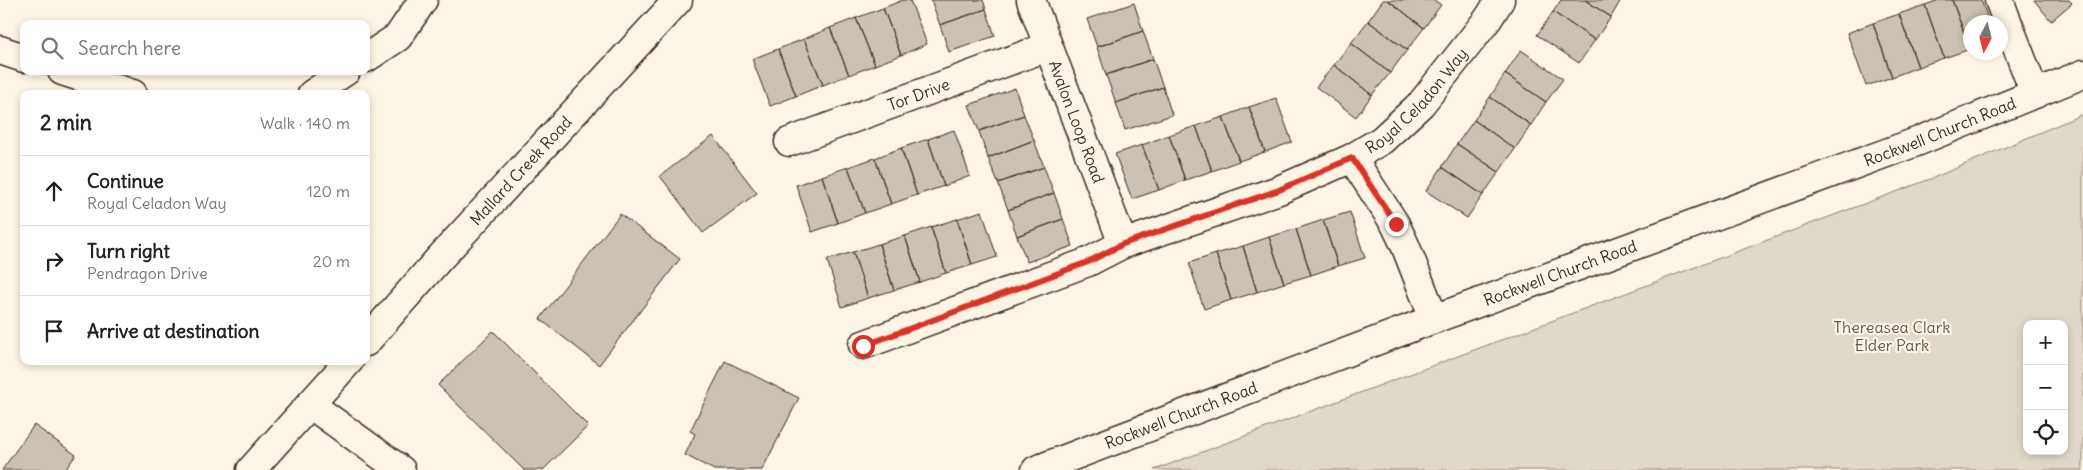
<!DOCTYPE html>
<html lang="en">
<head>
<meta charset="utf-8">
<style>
	:root { --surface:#fff; --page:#f2f2f2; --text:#222; --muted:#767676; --line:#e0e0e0 }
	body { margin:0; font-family:Delius,sans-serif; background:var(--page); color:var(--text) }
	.controls { position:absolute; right:15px; bottom:15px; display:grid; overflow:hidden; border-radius:10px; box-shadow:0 2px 8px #0003 }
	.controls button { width:45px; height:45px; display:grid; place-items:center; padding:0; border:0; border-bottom:1px solid var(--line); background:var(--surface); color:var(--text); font:25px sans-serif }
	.compass { position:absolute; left:1963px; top:15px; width:45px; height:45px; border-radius:50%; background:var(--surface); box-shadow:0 2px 8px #0003; rotate:187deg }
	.stop { position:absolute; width:15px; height:15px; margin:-11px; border:4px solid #d93025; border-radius:50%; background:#fff }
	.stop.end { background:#d93025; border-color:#fff; box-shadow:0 1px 5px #0008 }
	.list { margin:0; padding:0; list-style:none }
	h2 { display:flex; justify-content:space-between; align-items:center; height:65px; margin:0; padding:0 20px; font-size:21px }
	h2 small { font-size:16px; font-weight:400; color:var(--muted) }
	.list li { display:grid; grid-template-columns:32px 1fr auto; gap:15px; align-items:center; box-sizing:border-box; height:70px; padding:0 20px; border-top:1px solid var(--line) }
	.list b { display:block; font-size:19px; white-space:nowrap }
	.list p { margin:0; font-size:16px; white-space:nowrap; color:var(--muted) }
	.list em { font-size:16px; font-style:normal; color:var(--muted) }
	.icon { flex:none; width:28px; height:28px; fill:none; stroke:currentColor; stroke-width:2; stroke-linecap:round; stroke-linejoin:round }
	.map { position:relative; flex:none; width:2083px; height:470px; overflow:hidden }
	.search { position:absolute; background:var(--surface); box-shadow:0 2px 8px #0003; left:20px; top:20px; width:350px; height:55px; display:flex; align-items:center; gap:12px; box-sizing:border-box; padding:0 18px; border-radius:10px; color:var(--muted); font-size:19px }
	.panel { position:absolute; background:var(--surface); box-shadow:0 2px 8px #0003; left:20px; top:90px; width:350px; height:275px; border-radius:10px }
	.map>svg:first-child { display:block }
	.green { fill:#e0d8c8; stroke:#8e8173; fill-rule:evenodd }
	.building { fill:#ccc2b3; stroke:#3b2a1e }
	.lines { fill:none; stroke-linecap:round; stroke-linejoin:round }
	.minor-casing { stroke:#3b2a1e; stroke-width:31 }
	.major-casing { stroke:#3b2a1e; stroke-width:31 }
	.minor { stroke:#fcf5e5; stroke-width:28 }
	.major { stroke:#fcf5e5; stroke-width:28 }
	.route { stroke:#d93025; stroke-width:6 }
	.labels { text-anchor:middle; stroke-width:4.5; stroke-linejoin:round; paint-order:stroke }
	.street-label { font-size:16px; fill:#3b2a1e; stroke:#fcf5e5 }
	.park-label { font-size:16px; fill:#645648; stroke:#fcf5e5 }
</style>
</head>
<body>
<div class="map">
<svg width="2083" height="470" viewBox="0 0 2083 470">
	<rect width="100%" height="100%" fill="#fcf5e5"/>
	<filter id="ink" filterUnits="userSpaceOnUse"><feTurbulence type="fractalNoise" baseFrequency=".02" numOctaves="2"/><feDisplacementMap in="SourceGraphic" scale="10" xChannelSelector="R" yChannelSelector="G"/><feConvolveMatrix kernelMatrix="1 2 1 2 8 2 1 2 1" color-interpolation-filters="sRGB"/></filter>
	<g filter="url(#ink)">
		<path class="green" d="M2083,114v356h-929l779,-292zM2027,324h37v127h-37z"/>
		<path class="building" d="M903,0h7l17,44 -26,11 -18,-47z
			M931,0h52l3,9 -46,16z
			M1383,0h5l36,28 -17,22 -39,-29z
			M1388,0h46l7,5 -17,23z
			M1561,0h24l26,17 -16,23 -42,-28z
			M1585,0h36l-10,17z
			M1939,0h13l18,49 -26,9 -19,-53z
			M1952,0h29l8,22h-19v27z
			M2034,0h35l3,3 -21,18z
			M1134,3l9,28 -46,16 -10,-28z
			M1925,5l19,53 -26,9 -19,-53z
			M883,8l18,47 -26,10 -19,-47z
			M986,9l9,27 -46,16 -9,-27z
			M1553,12l42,28 -16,23 -42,-28z
			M1899,14l19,53 -26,10 -19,-54z
			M856,18l19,47 -26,10 -19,-47z
			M1368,21l39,29 -17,23 -39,-30z
			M1873,23l19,54 -26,9 -19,-53z
			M830,28l19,47 -26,10 -19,-46z
			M1143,31l10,28 -47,16 -9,-28z
			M804,39l19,46 -27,11 -18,-47z
			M1351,43l39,30 -18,22 -38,-30z
			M778,49l18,47 -26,10 -18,-47z
			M1521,50l42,29 -17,23 -41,-28z
			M1153,59l10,28 -47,16 -10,-28z
			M1334,65l38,30 -16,22 -40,-30z
			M1505,74l41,28 -15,23 -41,-28z
			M1163,87l9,28 -47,15 -9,-27z
			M1015,88l9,27 -45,16 -10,-26z
			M1490,97l41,28 -16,24 -41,-29z
			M1276,98l16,44 -27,10 -16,-45z
			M1249,107l16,45 -26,9 -16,-44z
			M1024,115l10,25 -46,18 -9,-27z
			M1223,117l16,44 -27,10 -16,-45z
			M1474,120l41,29 -16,23 -42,-28z
			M1196,126l16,45 -27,9 -16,-45z
			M954,130l16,46 -26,10 -16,-47z
			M1169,135l16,45 -26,10 -17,-45z
			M713,136l44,57 -54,40 -43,-57z
			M928,139l16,47 -27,9 -16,-47z
			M1034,140l10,27 -46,16 -10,-25z
			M1457,144l42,28 -16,23 -41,-28z
			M1142,145l17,45 -27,9 -17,-45z
			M901,148l16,47 -26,9 -16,-46z
			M875,158l16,46 -26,9 -17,-46z
			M848,167l17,46 -27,10 -16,-47z
			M1044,167l10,26 -46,17 -10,-27z
			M1442,167l41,28 -16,23 -41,-27z
			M822,176l16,47 -26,9 -16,-47z
			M1054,193l9,26 -46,17 -9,-26z
			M982,211l15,46 -25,8 -15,-46z
			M1350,212l15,46 -27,8 -15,-46z
			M620,214l60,45 -81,106 -59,-46z
			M957,219l15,46 -26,8 -15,-46z
			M1063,219l10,27 -46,16 -10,-26z
			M1323,220l15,46 -27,9 -15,-46z
			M931,227l15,46 -26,9 -15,-46z
			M1296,229l15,46 -27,8 -15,-46z
			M905,236l15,46 -26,8 -15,-46z
			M1269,237l15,46 -27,9 -14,-46z
			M879,244l15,46 -26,8 -15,-46z
			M1243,246l14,46 -26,8 -15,-46z
			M853,252l15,46 -26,9 -15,-47z
			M1216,254l15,46 -27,9 -15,-46z
			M493,331l95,95 -45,44h-19l-86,-85z
			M725,361l74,37 -37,72h-48l-29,-15 10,-21 -5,-3z
			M34,425l42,30 -11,15h-63z"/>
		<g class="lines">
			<defs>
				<g id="minor">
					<path id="s1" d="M1031,0l92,244"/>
					<path d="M1999,0l36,94"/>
					<path d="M0,50l24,8"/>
					<path d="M366,58l32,-21 25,-37"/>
					<path d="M62,71l71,23"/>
					<path d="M312,94l34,-23"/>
					<path id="s2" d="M789,142l258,-95"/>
					<path d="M1352,158l43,66 10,21 29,74"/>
					<path id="s3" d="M863,345l225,-83 35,-18 156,-54 73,-32 30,-18 39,-36 67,-85 12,-19"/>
					<path d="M311,405l90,65"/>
					<path id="s4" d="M1036,470l398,-151 485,-178 164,-67"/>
				</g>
				<g id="major">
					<path id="s5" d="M366,342l72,-82 240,-260"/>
					<path d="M251,470l98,-109"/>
				</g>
			</defs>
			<use href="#minor" class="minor-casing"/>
			<use href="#major" class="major-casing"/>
			<use href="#minor" class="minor"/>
			<use href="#major" class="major"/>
		</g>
	</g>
	<g class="lines" filter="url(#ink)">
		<path class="route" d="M863,346l225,-84 35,-18 156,-54 73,-32 44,66"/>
	</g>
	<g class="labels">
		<g class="street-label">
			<text dy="6" stroke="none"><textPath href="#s2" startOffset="138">Tor Drive</textPath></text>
			<text dy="6" stroke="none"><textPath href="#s3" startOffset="611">Royal Celadon Way</textPath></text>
			<text dy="6" stroke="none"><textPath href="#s1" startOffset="130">Avalon Loop Road</textPath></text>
			<text dy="6" stroke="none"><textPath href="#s4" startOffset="965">Rockwell Church Road</textPath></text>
			<text dy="6" stroke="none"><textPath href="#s5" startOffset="231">Mallard Creek Road</textPath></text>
			<text dy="6" stroke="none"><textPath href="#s4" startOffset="560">Rockwell Church Road</textPath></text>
			<text dy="6" stroke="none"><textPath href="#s4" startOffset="155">Rockwell Church Road</textPath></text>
		</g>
		<g class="park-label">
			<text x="1892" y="333">Thereasea Clark<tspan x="1892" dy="18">Elder Park</tspan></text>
		</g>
	</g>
</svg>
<div class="controls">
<button>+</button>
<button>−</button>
<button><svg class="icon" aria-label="locate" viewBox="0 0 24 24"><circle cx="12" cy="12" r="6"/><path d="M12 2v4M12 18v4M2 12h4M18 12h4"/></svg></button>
</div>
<svg class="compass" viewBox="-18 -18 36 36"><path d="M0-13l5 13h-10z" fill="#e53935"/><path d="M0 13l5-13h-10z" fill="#767676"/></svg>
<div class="stop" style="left:863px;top:346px"></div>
<div class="stop end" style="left:1396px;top:224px"></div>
<div class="search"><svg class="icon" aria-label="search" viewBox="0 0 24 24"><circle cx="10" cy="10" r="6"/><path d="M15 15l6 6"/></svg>Search here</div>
<section class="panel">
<h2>2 min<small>Walk · 140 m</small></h2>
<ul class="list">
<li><svg class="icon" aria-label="ahead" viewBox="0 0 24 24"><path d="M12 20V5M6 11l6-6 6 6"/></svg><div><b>Continue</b><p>Royal Celadon Way</p></div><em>120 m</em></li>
<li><svg class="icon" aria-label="right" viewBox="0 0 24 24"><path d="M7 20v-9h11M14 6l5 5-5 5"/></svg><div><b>Turn right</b><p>Pendragon Drive</p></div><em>20 m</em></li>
<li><svg class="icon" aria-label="arrive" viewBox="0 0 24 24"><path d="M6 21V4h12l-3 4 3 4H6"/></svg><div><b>Arrive at destination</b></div></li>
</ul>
</section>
</div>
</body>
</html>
